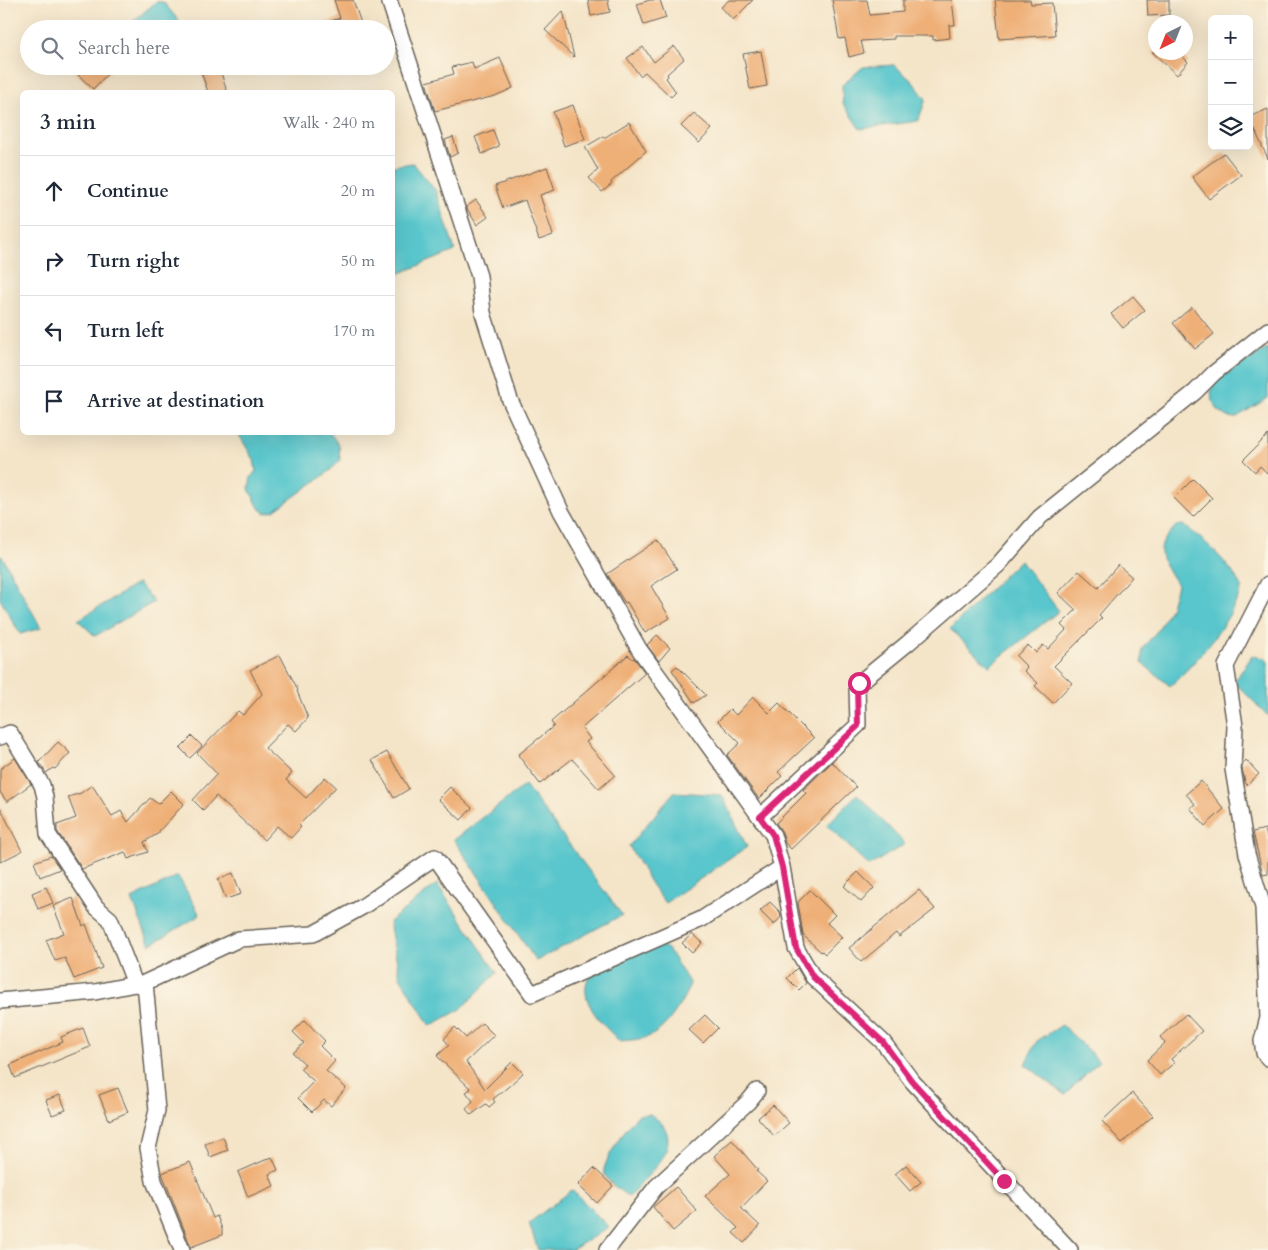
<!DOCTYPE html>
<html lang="en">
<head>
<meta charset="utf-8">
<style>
	:root { --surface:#fff; --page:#f2f2f3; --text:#1f2937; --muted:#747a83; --line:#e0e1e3 }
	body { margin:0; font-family:Cardo,serif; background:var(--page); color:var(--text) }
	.controls { position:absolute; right:15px; top:15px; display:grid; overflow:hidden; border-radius:8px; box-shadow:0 5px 20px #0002 }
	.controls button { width:45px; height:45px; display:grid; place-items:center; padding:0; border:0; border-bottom:1px solid var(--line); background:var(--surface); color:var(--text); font:25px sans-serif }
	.compass { position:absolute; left:1148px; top:15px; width:45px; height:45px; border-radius:50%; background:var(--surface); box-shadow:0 5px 20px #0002; rotate:223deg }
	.stop { position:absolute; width:15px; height:15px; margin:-11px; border:4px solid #db2777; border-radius:50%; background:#fff }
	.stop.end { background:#db2777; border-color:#fff; box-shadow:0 1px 5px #0008 }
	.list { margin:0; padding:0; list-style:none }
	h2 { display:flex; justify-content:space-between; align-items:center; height:65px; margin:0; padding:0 20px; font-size:21px }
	h2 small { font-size:16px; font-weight:400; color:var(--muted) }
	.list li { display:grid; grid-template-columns:32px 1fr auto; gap:15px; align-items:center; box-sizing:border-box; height:70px; padding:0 20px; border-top:1px solid var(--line) }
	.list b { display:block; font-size:19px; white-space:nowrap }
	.list em { font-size:16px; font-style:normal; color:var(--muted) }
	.icon { flex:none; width:28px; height:28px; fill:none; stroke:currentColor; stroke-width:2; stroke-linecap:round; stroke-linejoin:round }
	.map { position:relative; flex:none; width:1268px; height:1250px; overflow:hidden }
	.search { position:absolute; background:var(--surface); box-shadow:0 5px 20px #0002; left:20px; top:20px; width:375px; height:55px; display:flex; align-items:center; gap:12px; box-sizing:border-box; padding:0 18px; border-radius:28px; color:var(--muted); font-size:19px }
	.panel { position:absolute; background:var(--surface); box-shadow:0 5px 20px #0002; left:20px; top:90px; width:375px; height:345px; border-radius:8px }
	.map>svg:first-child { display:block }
	.water { fill:#58c6cc; stroke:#3a7174 }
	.building { fill:#efb078 }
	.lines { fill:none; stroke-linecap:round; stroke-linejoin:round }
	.street-casing { stroke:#686259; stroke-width:18 }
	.street { stroke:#fff; stroke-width:15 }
	.route { stroke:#db2777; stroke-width:6 }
</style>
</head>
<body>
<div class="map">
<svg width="1268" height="1250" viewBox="0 0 1268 1250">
	<rect width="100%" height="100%" fill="#fcf5e5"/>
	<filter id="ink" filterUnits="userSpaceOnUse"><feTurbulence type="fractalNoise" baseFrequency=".02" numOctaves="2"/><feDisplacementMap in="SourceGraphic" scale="10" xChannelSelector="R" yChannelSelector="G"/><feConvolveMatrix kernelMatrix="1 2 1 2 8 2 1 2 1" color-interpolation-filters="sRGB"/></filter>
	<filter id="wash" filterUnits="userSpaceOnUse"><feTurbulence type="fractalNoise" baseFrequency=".0096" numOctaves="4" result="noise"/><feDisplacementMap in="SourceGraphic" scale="20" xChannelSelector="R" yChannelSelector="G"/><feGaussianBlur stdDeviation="1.12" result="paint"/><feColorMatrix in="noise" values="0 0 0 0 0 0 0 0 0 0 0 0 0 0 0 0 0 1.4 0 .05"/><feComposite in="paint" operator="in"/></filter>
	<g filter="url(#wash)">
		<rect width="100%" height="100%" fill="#f4e5c9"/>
		<path class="water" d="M156,2h7l23,27h-62z
			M894,65l18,16 14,18 -8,22 -58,8 -17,-25 -1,-19 21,-18z
			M413,163l23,28 19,60 -62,25v-110z
			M1268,348v50l-33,20 -7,-1 -10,-7 -6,-10 -1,-8 4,-11z
			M238,433h92l9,12 1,16 -13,12 -53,38 -8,2 -7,-5 -10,-19 2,-12 5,-6 -2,-11z
			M1183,525c22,14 47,40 59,62 -12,36 -44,74 -72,99l-28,-23v-14l15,-18 13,-22 7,-24c-6,-11 -20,-27 -15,-40 2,-7 10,-14 14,-19z
			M2,556l39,72 -21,6 -20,-35v-42z
			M1020,560l39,51 -70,55 -39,-37z
			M138,583l16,19 -59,34 -17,-16z
			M1252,656l13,2 3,4v54l-34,-34z
			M525,785l97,130 -86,46 -82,-121z
			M674,792l48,3 25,52 -82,56 -14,-19 -22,-38z
			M857,794l48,50 -36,22 -42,-41z
			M178,876l22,39 -50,30 -18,-46z
			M437,884l60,89 -36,36 -31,17 -30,-49 -11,-55z
			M654,942l14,7 22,35c-7,17 -22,44 -40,52 -9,4 -20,4 -31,5 -15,-16 -41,-38 -31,-63z
			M1062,1025l37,36 -34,34 -40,-31 12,-23z
			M650,1114c4,3 9,6 12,10 21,27 -20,54 -33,73 -8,-6 -23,-15 -25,-25 -2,-9 26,-52 35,-57 2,-1 8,-1 11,-1z
			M572,1190l37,37 -37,23h-34l-9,-27z"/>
		<g id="blocks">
			<path class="building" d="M334,0h19l10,29h-48l-1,-2 26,-9z
				M588,0h20l2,12 -19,4z
				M650,0h10l6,18 -22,7 -7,-21z
				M729,0h24l-20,20 -12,-13z
				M832,0h35l3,15 33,-3v-12h49l3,25h-6l1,13 -17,2v-4h-39v3l-33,2 3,12 -15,4 -4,-19 -6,1z
				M995,0h35l1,4 21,-1 3,32 -56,4z
				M1147,0h22v15l-21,1z
				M563,11l11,46 -29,-27z
				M674,46l10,13 -17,15 1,2 -2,2 10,14 -5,5 -26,-25 -5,4 -13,-18 16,-11 11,15z
				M761,51l6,35 -17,3 -7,-35z
				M1152,52h26l10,10 -11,13z
				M500,58l13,30 -18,8 -60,15 -9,-29 28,-8 -2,-7 20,-5 2,7z
				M69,66h46l-22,23z
				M199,66h20l8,26h-19z
				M573,105l12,34 -21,7 -11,-34z
				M1268,109v50l-19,-42z
				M694,113l18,16 -13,14 -18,-17z
				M629,122l17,29 -35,31 1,2 -10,8 -13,-14 9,-8 -13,-23 19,-11v2z
				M493,130l6,16 -17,8 -7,-17z
				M453,137l5,16 -8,4 -5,-17z
				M1224,153l17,22 -32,24 -17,-22z
				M547,167l8,23 -15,5 13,40 -14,5 -14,-40 -22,8 -8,-22z
				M476,200l12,17 -11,8 -11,-18z
				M1133,296l12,14 -22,18 -12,-14z
				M1192,307l22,27 -19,15 -22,-26z
				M1268,435v39l-8,-8 -5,6 -12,-12z
				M1193,479l19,19 -19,19 -19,-19z
				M658,540l19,29 -26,17 19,32 -25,15 -18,-31 -2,1 -18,-29z
				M1118,565l14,12 -33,38 3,3 -48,48 18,17 -19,20 -18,-17 3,-3 -14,-12 3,-4 -11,-11 12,-11 8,8 7,-8 5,4 18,-19 -5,-5 15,-15 -18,-17 21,-22 19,17z
				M657,635l13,13 -11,13 -12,-16z
				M280,655l18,35 -1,1 11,27 -12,13 -8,-7 -23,24 27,25 -6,7 20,18 19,-21 11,10 -37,38 2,2 -10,11 -14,-12 -13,14 -48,-44 -13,14 -10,-10 24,-26 -20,-21 41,-42 5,4 19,-21 -12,-24z
				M628,655l5,4 1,-1 11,15 -63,55 8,11 -4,3 29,33 -16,14 -27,-30 -32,25 -22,-29 36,-29 -3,-4z
				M677,666l29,29 -12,8 -22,-33z
				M753,697l16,16 10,-10 35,35 -36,34 4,4 -23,23 -32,-44 13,-12 -22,-22 12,-12 6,6z
				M192,736l10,10 -12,12 -10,-10z
				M58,742l12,11 -15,16 -2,-1 -7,5 -7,-11z
				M387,752l22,37 -15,9 -22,-38z
				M15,758l16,26 -24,18 -7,-10v-23z
				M1246,760l13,14 -12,11 -2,-3 -3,-14 1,-5z
				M832,762l24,25 -65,62 -6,-6 -3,-11 -6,-9 30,-30 -3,-3z
				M1201,781l23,28 -19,17 -15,-18 5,-4 -9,-10z
				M92,785l20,31 9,-5 7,11 22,-24 8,6 13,-13 13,13 -25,27v2l-15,9 4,10 -20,7 -3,-7 -43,17 -25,-38v-6l19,-7 -8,-21 13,-4z
				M450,787l22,21 -11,12 -23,-21z
				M0,807l22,44 -22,11z
				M1265,829l3,12v33l-5,1 -10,-43z
				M51,856l9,13 -20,8 -6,-15z
				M858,872l16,16 -13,14 -17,-16z
				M233,873l8,21 -15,5 -8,-20z
				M46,887l7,16 -15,6 -6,-16z
				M810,890l25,25 -8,8 15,14 -17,17 -3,-3 -1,1 -18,-17 -5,-33z
				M919,890l16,19 -36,28 -3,-4 -35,29 -12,-14z
				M73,898l10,28 3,-2 16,44 -28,11 -9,-21 -10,3 -9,-21 18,-7 -11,-27z
				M770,902l10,10 1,5 -7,8 -14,-14z
				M692,934l10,9 -10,10 -10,-10z
				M797,968l9,15 -7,7 -12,-12z
				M1186,1014l16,17 -31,28 3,4 -14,12 -13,-15 18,-17 -5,-6z
				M705,1015l13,13 -15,15 -14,-13z
				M305,1020l20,21 -5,5 15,15 -9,10 20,17 -15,18 -7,-6 -12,12 -14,-14 16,-17 -14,-12 5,-5 -12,-11 11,-10 -11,-11z
				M482,1023l12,12 -28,27 19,27 27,-27 11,11 -15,14 -15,12 2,3 -6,5 -3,-3 -15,11 -5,-6 7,-8 -7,-9 5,-3 -34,-33 12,-11 -5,-6 11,-12 11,11z
				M83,1028l7,19 -75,31 -5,-13 53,-23 -2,-5z
				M118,1088l10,24 -19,8 -10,-25z
				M1132,1093l21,23 -31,27 -20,-22z
				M60,1095l6,15 -14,5 -6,-15z
				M773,1105l16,18 -15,13 -16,-18z
				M223,1137l5,13 -18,7 -5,-13z
				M732,1140l26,30 -2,1 11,10 -26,27 19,18 -16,17 -11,-10 5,-5 -33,-32 25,-22 -16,-18z
				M272,1157l6,13 -9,4 5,12 -26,11 -10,-25z
				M190,1162l23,56 4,-2 5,13v6l-31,12 -29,-74z
				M906,1165l15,17 -11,9 -15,-17z
				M594,1168l19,18 -16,17 -19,-18z
				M676,1187l21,24 -24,20 -20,-24z"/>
		</g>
	</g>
	<g filter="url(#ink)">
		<use href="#blocks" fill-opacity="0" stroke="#686259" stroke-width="1"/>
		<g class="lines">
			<defs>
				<path id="street" d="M389,0l90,276 4,37 27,87 51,111 78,138 134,186 9,32 14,81 17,29 70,65 29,39 158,169
					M1268,584l-42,82 9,60 -2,43 14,85 16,53 5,111 -6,23 2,12 4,5
					M0,737l10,-4 32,52 3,12 3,37 48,73 14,12 25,65
					M760,817l98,-92 -1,-38 2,-4 49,-40 90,-78 42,-48 155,-125 19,-19 54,-43
					M145,983l12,127 -9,38 6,33 28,69
					M0,1001l95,-9 40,-8 5,1 99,-46 74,-5 49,-27 73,-50 97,137 170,-75 80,-52
					M607,1250l49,-63 92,-85 9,-11"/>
			</defs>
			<use href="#street" class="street-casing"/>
			<use href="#street" class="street"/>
		</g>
	</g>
	<g class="lines" filter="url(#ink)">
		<path class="route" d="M859,683l-2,4 1,39 -98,91 13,18 9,32 14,81 17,29 70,65 29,39 92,100"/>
	</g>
</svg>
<div class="controls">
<button>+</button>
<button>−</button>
<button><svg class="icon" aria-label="layers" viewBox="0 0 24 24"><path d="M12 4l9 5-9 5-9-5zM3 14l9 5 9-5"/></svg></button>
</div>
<svg class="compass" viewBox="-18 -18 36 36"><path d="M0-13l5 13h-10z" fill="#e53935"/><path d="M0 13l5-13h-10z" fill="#747a83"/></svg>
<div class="stop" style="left:859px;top:683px"></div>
<div class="stop end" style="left:1004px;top:1181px"></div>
<div class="search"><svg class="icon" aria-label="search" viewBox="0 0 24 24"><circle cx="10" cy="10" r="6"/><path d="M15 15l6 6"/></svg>Search here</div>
<section class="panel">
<h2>3 min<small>Walk · 240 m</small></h2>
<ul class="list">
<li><svg class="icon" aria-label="ahead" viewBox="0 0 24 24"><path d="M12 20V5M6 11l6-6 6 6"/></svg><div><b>Continue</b></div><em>20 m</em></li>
<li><svg class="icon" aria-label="right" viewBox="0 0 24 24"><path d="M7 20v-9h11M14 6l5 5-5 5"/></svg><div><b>Turn right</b></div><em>50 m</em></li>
<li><svg class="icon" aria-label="left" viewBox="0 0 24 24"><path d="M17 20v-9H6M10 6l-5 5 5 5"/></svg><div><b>Turn left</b></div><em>170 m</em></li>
<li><svg class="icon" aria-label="arrive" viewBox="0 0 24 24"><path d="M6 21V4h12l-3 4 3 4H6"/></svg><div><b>Arrive at destination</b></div></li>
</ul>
</section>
</div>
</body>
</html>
